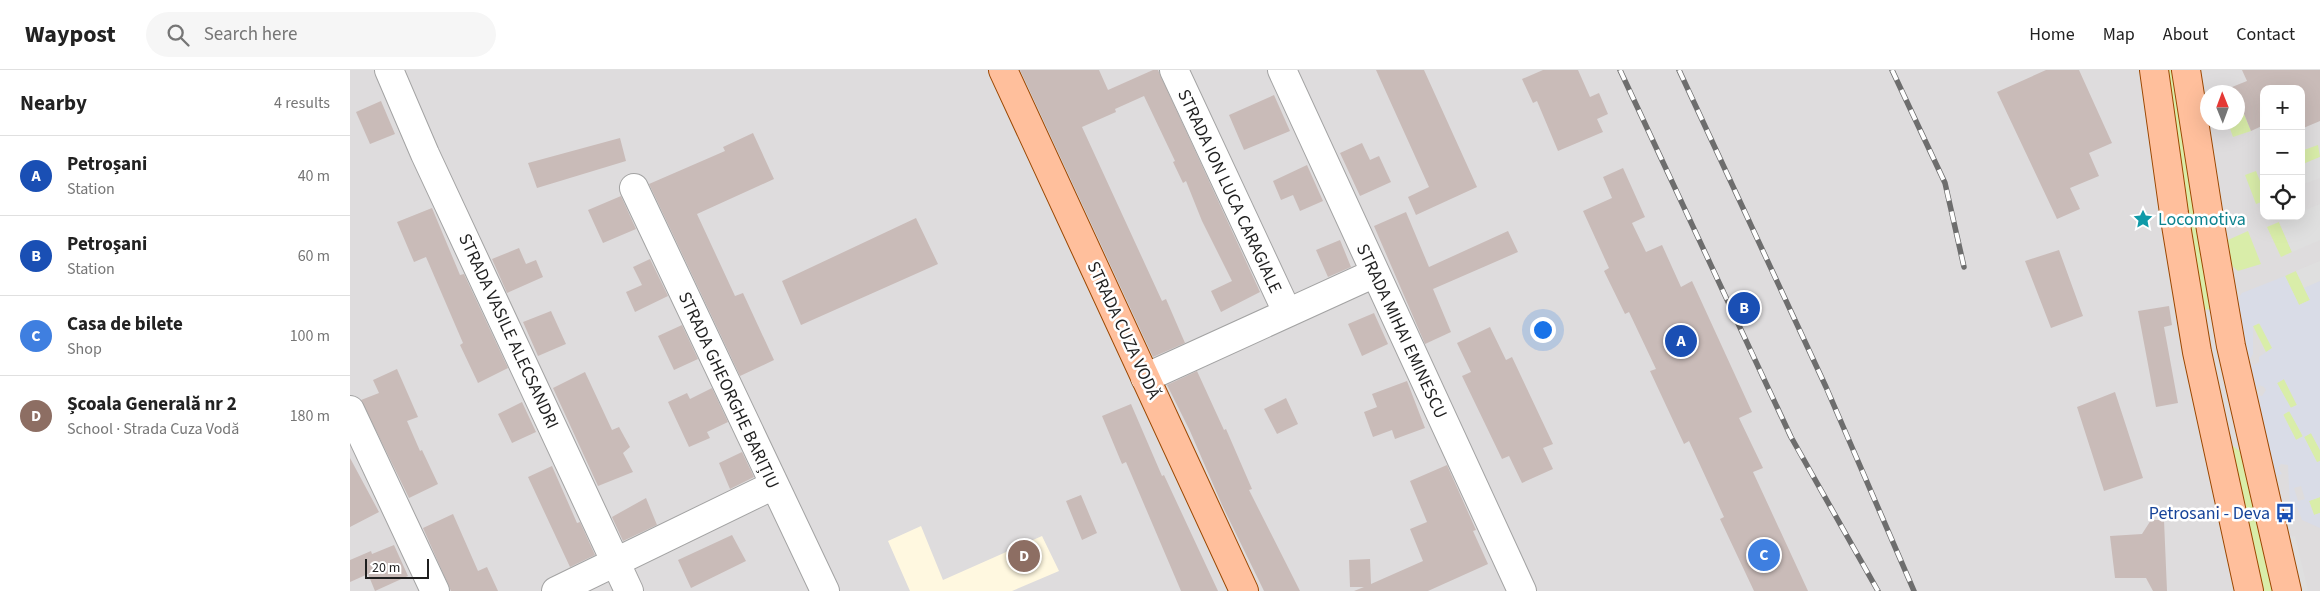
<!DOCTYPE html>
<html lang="en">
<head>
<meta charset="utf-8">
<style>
	:root { --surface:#fff; --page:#f6f6f6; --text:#222; --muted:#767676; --line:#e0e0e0; --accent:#1a73e8 }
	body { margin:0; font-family:"Source Sans 3",sans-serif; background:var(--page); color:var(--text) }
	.controls { position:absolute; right:15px; top:15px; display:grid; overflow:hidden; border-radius:10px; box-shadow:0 5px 20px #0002 }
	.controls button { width:45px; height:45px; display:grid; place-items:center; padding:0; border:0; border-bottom:1px solid var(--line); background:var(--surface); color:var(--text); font:25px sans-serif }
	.compass { position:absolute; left:1850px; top:15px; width:45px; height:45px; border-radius:50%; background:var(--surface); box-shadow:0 5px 20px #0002; rotate:359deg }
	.scale { position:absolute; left:15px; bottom:12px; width:64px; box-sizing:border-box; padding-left:5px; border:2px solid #1f1f1f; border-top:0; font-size:14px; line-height:18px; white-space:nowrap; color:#1f1f1f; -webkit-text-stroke:4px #fff; paint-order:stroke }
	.you { position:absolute; left:1192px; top:259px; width:18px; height:18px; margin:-12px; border:4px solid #fff; border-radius:50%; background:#1a73e8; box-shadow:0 0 0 8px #1a73e833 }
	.badge { display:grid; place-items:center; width:32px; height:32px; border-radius:50%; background:var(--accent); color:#fff; font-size:16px; font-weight:700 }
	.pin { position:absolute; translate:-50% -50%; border:2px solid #fff; box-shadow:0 1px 5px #0006 }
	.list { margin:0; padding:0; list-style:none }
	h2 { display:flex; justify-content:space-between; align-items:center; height:65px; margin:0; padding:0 20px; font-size:21px }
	h2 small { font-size:16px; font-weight:400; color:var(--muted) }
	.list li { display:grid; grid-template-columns:32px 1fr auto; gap:15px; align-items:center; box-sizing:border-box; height:80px; padding:0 20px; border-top:1px solid var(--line) }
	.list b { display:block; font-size:19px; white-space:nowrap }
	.list p { margin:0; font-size:16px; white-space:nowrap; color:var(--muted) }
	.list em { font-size:16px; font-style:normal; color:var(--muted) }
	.icon { flex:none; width:28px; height:28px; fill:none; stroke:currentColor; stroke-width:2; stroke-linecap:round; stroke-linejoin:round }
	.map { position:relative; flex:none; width:1970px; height:521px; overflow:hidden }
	header { display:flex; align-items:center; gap:30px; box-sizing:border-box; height:70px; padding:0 25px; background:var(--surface); border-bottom:1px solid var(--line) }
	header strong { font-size:24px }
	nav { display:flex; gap:28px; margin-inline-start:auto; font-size:18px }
	.search { width:350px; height:45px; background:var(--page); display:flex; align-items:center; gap:12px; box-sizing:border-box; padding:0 18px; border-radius:28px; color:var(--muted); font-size:19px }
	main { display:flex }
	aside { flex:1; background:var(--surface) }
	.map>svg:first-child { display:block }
	.residential { fill:#dedcdd; fill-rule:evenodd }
	.education { fill:#fff8e0 }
	.grass { fill:#d9eda9 }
	.parking { fill:#dfdfdf }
	.plaza { fill:#d9dce7; fill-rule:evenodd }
	.building { fill:#c9bbb8 }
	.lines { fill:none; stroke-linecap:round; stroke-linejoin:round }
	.minor-casing { stroke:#a3a3a3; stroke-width:30 }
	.major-casing { stroke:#9b4700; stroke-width:30 }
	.minor { stroke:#fff; stroke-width:28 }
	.major { stroke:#ffbf9c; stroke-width:28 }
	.rail-casing { stroke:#6d6d6d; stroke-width:5.5 }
	.rail { stroke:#fff; stroke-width:4; stroke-dasharray:11; stroke-linecap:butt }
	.labels { text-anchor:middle; stroke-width:5; stroke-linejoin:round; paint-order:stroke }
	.street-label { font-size:18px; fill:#1f1f1f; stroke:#fff }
	.culture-label { font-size:18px; fill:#0d838f; stroke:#fff; text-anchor:start }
	.transit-label { font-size:18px; fill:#164399; stroke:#fff; text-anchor:end }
</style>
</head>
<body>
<header>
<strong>Waypost</strong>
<div class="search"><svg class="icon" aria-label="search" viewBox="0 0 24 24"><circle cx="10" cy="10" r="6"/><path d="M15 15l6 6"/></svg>Search here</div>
<nav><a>Home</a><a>Map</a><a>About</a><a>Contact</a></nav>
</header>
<main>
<aside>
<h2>Nearby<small>4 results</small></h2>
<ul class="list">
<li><span class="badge" style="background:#1a4fb4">A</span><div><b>Petroșani</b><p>Station</p></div><em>40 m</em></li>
<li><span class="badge" style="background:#1a4fb4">B</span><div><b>Petroşani</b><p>Station</p></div><em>60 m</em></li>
<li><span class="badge" style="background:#3f7fe0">C</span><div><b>Casa de bilete</b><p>Shop</p></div><em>100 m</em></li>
<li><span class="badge" style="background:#8d6e63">D</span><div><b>Școala Generală nr 2</b><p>School · Strada Cuza Vodă</p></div><em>180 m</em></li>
</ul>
</aside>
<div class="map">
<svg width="1970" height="521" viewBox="0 0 1970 521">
	<rect width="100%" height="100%" fill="#f1eae5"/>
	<path class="residential" d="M0,0h1970v521h-1970zM1914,19h37v127h-37zM1858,22h30v30h-30z"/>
	<path class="education" d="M571,456l22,54 99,-44 17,35 -47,20h-102l-22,-50z"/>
	<path class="grass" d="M1813,0h10l19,124 20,115 -10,1z
		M1888,29l13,32 -18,6 -5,-14 10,-1z
		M1968,75l2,12 -19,8v-14z
		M1906,101l8,20v10l-8,3 -11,-29z
		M1929,152l13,30 -11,5 -14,-30z
		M1898,161l13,33 -23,7 -7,-6 -3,-25z
		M1946,201l14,29 -11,5 -14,-29z
		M1910,253l13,25 -7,4 -13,-26z
		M1934,309l13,26 -7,3 -13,-25z
		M1940,341l13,26 -7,3 -13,-26z
		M1961,363l9,17v11l-3,2 -13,-26z
		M1883,376l8,6 31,139h-11l-31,-136z
		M1970,427v16l-6,2 -5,-14z"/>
	<path class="parking" d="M1970,87v21l-19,7v-20z
		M1970,134v36l-28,12 -13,-30 12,-6h10v-4z
		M1970,191v20l-16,7 -8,-17z
		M1945,466l13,55h-10l-13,-53z"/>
	<path class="plaza" d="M1935,206l14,29 11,-5 -6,-12 16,-7v169l-9,-17 -7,4 13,25 3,-1v36l-11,4 5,14 6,-2v15l-18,-8 -5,-13 -7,2 -2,-44 -7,-1 -3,4 4,6 -12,4 -34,-177 6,-8zM1909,253l13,25 -13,9v5l-5,3 -5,-4 4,-7v-28zM1934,309l13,26 -6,3 -14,-25zM1909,315l5,2 2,3 -4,6 -5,-1 -2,-4zM1939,341l14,25 -7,4 -13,-25zM1951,416l4,13 -7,2 -4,-13z"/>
	<path class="building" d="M670,0h79l9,20 45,-20h5l102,222 -39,20 -10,-21 21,-10 -30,-60 -16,-40 -3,2 -10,-21 2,-1 -31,-65 -29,13 1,3 -34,15 80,174 4,-2 19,44 -32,14z
		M1026,0h48l53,117 -61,28 -8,-18 21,-10z
		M1193,0h35l12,27 9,-4 9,21 -11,5 6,13 -45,19 -21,-50 -4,2 -11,-24z
		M1696,0h33l33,73 -23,10 10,23 -29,12 10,21 -23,10 -60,-127z
		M1892,0h78v51l-19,8v-40h-37v36l-13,6 -13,-32v-7h-3l-3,-5 15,-6z
		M924,25l16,36 -46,19 -15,-35z
		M31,31l14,33 -25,10 -14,-32z
		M403,63l21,46 -77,35 38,82 8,-3 31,67 -34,16 -91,-192 76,-33 -2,-4z
		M270,68l6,23 -89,27 -9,-25z
		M1012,73l8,17 9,-4 12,26 -31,14 -20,-43z
		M957,95l16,36 -23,10 -7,-16 -12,5 -8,-19z
		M1273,98l22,49 -13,6 14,29 16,-7 19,42 11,-6 60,131 -13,6 24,50 -10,4 55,119h-54l-34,-72 4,-2 -35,-76 -5,3 -34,-73 6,-2 -27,-57 -4,2 -21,-43 5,-3 -26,-57 29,-13 -9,-21z
		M271,126l15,33 -33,14 -15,-33z
		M82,138l28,67 4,-1 44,94 -30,15 -18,-38 3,-2 -37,-86 -12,5 -17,-40z
		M1056,142l23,55 79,-36 10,21 -85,37 18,43 -26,12 -51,-118z
		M566,148l22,46 -137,61 -19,-44z
		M990,170l11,27 -23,10 -12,-27z
		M169,178l7,16 10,-4 7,17 -36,16 -15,-34z
		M1709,180l24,66 -32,12 -26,-67z
		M300,189l18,37 -33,16 -9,-20 16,-7 -9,-18z
		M1819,236l3,19 -8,2 14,76 -22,4 -18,-96z
		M201,241l15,33 -28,12 -15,-34z
		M1024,243l14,31 -26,12 -14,-32z
		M332,255l16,34 -24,11 -16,-34z
		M1140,257l16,33 6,-3 41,87 -10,4 10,21 -31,14 -13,-27 -7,3 -40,-83 9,-4 -14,-29z
		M47,299l21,48 -11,4 13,30 2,-1 16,34 -29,14 -48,-98 18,-7 -6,-13z
		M847,301l27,59 2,-1 26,60 -3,1 51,101h-36l-42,-86 -32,-74 -23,-46z
		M235,302l27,58 7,-3 11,20 -7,6 10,19 -35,14 -45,-98z
		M1057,311l18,47 -30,11 -3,-9 -19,7 -9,-25 13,-5 -5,-13z
		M362,318l16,34 -21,10 3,6 -21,9 -21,-45 19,-9 3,6z
		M1765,322l28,86 -39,13 -27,-84z
		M936,328l12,26 -21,10 -13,-25z
		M172,332l14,30 -24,11 -14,-29z
		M781,334l31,72 2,-1 54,116h-37l-55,-129 -4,2 -20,-48z
		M392,382l12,25 -24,12 -11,-26z
		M0,388l29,54 -29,15z
		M1097,395l29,65 -3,1 15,33 -60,27h-74l10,-4h-14l-1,-27 21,-1 1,25 52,-23 -13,-32 17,-7 -17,-41z
		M202,396l25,57 3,-1 15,33 -25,12 -42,-90z
		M731,425l16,38 -15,7 -16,-39z
		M296,428l11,27 -34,16 -11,-24z
		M103,444l25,57 9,-4 11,24h-47l-28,-63z
		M1801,450h13l3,71h-14l-7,-13h-31l-5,-42 32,-2z
		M382,465l14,26 -55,27 -13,-28z
		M44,475l14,31 -33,15 -7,-17 -18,8v-22l21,-9 1,3z"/>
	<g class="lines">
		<defs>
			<path id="minor" d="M39,0l36,84 204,437
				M824,0l113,242
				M932,0l240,521
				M284,118l191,403
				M795,308l230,-105
				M0,340l85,181
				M206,521l218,-106"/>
			<path id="major" d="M653,0l241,521
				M1804,0l20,143 23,139 52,239
				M1836,0l25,160 20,116 56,245"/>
		</defs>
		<use href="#minor" class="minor-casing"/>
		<use href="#major" class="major-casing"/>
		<use href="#minor" class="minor"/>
		<use href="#major" class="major"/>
		<defs>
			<path id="rail" d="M1270,0l171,367 87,154
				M1329,0l147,317 88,204
				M1542,0l53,113 19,84"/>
		</defs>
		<use href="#rail" class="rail-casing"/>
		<use href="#rail" class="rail"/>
	</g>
	<defs>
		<symbol id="sight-bare" viewBox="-9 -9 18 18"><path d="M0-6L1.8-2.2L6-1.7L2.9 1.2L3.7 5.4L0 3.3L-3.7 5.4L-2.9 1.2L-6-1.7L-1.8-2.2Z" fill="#0f9aa8" stroke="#fff" stroke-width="2.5" paint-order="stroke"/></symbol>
		<symbol id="bus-bare" viewBox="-9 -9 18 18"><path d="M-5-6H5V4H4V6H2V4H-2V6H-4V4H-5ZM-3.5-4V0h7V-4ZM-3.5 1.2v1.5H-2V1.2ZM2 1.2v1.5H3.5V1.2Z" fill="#1a4fb4" stroke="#fff" stroke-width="2.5" paint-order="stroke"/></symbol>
	</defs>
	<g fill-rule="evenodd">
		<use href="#sight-bare" x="1779" y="135" width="28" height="28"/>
		<use href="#bus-bare" x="1921" y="429" width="28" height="28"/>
	</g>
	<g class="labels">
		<g class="street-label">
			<text transform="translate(880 121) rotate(65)" y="6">STRADA ION LUCA CARAGIALE</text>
			<text transform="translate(774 260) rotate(65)" y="6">STRADA CUZA VODĂ</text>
			<text transform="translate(159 261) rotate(65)" y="6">STRADA VASILE ALECSANDRI</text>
			<text transform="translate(1052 261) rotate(65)" y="6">STRADA MIHAI EMINESCU</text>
			<text transform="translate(379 320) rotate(65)" y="6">STRADA GHEORGHE BARIȚIU</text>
		</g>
		<g class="culture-label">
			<text x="1808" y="155">Locomotiva</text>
		</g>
		<g class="transit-label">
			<text x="1920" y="449">Petrosani - Deva</text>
		</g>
	</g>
</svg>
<div class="controls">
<button>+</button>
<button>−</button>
<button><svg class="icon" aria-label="locate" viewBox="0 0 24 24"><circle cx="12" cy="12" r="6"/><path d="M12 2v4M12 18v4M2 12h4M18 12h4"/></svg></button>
</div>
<svg class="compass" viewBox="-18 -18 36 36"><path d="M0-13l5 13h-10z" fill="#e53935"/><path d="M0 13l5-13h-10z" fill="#767676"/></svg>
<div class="scale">20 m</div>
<div class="you"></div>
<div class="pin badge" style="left:1331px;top:271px;background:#1a4fb4">A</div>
<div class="pin badge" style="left:1394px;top:238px;background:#1a4fb4">B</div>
<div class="pin badge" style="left:1414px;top:485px;background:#3f7fe0">C</div>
<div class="pin badge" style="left:674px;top:486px;background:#8d6e63">D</div>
</div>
</main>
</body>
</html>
